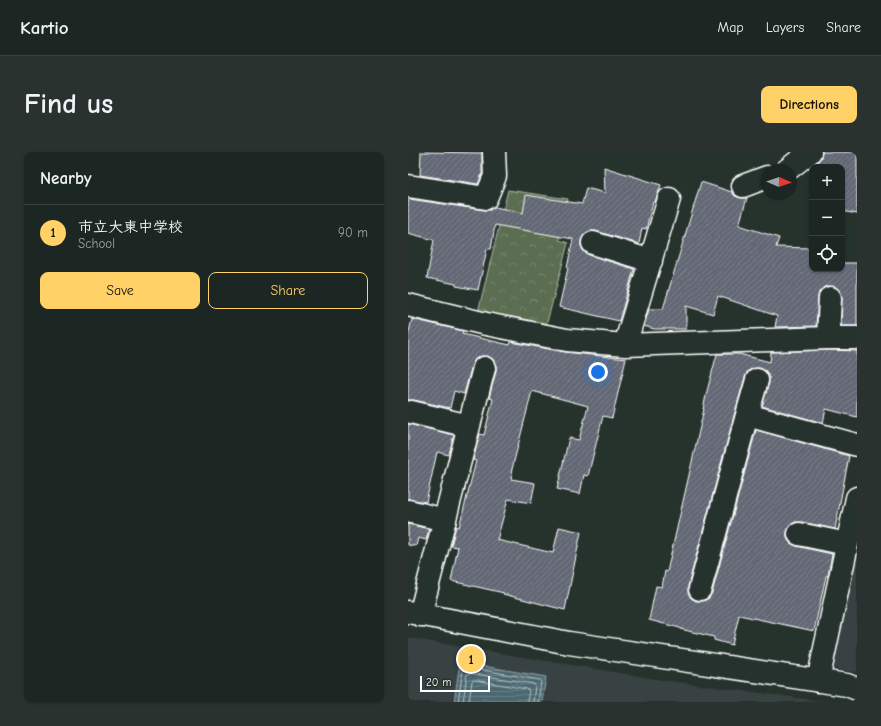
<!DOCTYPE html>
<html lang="en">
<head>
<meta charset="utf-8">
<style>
	:root { --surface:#1c2622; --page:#29322f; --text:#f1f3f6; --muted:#a0a5a5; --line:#3a4340; --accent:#ffd166 }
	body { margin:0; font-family:"Comic Neue","Klee One",sans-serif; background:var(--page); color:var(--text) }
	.controls { position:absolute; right:12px; top:12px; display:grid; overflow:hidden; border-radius:8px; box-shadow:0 1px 3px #0004 }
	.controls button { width:36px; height:36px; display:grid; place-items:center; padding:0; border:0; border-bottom:1px solid var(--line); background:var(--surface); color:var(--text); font:20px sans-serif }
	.compass { position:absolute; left:353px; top:12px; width:36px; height:36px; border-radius:50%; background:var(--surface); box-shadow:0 1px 3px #0004; rotate:92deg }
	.scale { position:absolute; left:12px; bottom:10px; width:70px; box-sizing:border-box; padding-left:4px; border:2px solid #fff; border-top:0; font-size:11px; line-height:14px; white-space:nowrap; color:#fff; -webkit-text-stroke:3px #26332d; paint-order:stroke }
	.you { position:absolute; left:190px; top:220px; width:14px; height:14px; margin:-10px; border:3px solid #fff; border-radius:50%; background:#1a73e8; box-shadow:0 0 0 6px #1a73e833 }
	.badge { display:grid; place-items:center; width:26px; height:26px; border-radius:50%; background:var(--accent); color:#111; font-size:13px; font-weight:700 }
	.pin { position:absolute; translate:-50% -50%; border:2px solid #fff; box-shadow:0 1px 4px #0006 }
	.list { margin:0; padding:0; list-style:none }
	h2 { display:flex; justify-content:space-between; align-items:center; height:52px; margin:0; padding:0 16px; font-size:17px }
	h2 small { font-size:13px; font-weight:400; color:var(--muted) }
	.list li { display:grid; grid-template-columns:26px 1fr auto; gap:12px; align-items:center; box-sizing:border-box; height:56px; padding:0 16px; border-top:1px solid var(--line) }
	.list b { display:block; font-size:15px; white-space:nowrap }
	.list p { margin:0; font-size:13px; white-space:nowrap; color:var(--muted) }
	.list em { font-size:13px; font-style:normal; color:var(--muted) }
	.actions { display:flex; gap:8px; padding:12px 16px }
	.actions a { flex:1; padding:9px 0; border:1px solid var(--accent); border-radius:8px; text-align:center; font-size:14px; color:var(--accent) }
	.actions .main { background:var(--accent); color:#111 }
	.icon { flex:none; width:22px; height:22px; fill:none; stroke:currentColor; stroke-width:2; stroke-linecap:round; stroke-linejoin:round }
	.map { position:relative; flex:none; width:449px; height:550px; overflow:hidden; border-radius:8px }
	header { display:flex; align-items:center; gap:24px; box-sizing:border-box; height:56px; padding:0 20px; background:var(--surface); border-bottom:1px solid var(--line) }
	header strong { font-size:19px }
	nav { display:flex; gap:22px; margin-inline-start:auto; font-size:14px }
	.intro { display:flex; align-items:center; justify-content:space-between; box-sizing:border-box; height:96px; padding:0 24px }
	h1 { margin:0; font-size:28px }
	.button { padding:10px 18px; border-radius:8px; background:var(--accent); color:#111; font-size:14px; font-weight:700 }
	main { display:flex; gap:24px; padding:0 24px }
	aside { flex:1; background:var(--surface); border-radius:8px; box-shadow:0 1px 3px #0004 }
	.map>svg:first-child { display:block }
	.built { fill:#394343 }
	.park { fill:url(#park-crowns); stroke:#adb6a8 }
	.water { fill:url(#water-rules); stroke:#93a4aa }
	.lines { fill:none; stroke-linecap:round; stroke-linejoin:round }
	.shore { stroke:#b7c3c6; stroke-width:1 }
	.building { fill:url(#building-hatch); stroke:#fff }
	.street-casing { stroke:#fff; stroke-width:25 }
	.street { stroke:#26332d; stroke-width:22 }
</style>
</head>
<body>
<header>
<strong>Kartio</strong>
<nav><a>Map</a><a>Layers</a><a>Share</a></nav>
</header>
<div class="intro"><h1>Find us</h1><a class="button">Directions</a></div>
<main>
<aside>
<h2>Nearby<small></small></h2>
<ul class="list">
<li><span class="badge">1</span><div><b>市立大東中学校</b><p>School</p></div><em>90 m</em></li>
</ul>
<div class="actions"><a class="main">Save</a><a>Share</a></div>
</aside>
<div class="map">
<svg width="449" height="550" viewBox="0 0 449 550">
	<defs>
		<pattern id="park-crowns" width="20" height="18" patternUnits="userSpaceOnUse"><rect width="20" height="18" fill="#5b6e51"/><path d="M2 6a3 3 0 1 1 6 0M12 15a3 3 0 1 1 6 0" fill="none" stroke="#74846b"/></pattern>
		<pattern id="water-rules" width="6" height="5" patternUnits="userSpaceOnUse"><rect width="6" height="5" fill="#4b6871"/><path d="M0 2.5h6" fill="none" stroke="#667f86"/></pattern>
		<pattern id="building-hatch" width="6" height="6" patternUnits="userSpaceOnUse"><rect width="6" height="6" fill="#646875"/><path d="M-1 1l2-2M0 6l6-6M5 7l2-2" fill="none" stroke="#7b7f8a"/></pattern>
	</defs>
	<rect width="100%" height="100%" fill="#26332d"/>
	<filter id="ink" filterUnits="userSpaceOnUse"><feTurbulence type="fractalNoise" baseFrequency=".025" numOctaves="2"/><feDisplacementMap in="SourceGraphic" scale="8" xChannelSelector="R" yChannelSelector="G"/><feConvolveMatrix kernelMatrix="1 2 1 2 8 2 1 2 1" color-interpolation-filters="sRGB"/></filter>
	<g filter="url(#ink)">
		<path class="built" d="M449,390v130l-19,-2 -5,-5z
			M0,486l254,42 165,22h-419z"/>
		<path class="park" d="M100,38l60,9 -9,41 9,3 -23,87 -68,-14z"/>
		<path class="water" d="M52,510l86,15 -4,25h-88z"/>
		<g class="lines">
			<path class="shore" d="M50,550l5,-33 2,-2 75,13 1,2 -3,20
				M55,550l4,-28 2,-1 65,11 1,2 -2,16
				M61,550l3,-21 2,-1 53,9 2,2 -2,11"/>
		</g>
		<path class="building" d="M13,0l61,1v21l-4,10 -58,-9z
			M414,0h35v62l-15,-3v-44h-26l1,-4 4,-6z
			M196,15l57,18 -6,17h-2l-7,27 -4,-1 -3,16 -43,-13h-6l-5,3 -4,6v6l3,6 5,3 45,14 -15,52 -60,-14 9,-39h-1l6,-29 -78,-14 -4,24h-4l-9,41 -22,-4v-2l-29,-6 7,-38 -26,-7v-29l1,-5 75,11h6l5,-3 28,6 3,-18 56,9 4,-16 19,5z
			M293,30l31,10 3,4 6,2h6l-8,27 40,13 -3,9 36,1v21h30v-6h15v63h-16l1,-27 -1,-6 -5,-6 -6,-1 -6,1 -5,5 -1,5 -2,29 -41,1 2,-11 -59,-20 -5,18 -27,-8v23h-32l-10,-3 5,-17h14z
			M4,167l51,12 -1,3 48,11 1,-3 54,10 61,7 -14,59 -9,-2 -15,60 -4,-1 -4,19 -23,-5 12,-51 10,2 9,-34 -56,-15 -21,82h1l-1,6 24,4 -4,20 -23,-4 -11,41 56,13 6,-26 22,5 -16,78 -62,-16 1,-1 -53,-12 7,-34 -7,-1 5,-20 3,1 17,-66 -3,-1 7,-26 4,1 9,-36 -4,-1 7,-27v-6l-3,-6 -5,-3h-7l-6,3 -3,6 -8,29 -10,-3 -4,17 -36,-8h-6v-64z
			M420,198l29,1v66l-31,-8 -3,14 -61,-17 7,-23v-6l-3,-6 -6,-3h-6l-6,3 -3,6 -10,35 -47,174v7l3,5 5,3h8l5,-3 3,-5 44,-163 93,26 -14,73 -33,-7h-7l-5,3 -3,7v6l3,5 6,3 36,8 -4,22h-2l-12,55 -75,-16 -7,30 -18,-5v-3l-34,-8v-1l-31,-8 7,-34 6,1 3,-16 2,1 37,-163h-1l4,-18 10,-37h22l31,8 1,-10z
			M0,272l46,11 -5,20 -12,-3 -11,50 -18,-3z
			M0,372l21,5 -3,11 -8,-2 -2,8 -8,-1z"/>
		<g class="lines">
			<defs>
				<path id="street" d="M379,18l23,-18
					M0,34l78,12 9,-22 -1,-24
					M335,34l24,-9
					M185,91l58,18
					M0,153l78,19 81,16 58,5 203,-7h29
					M420,186l2,-40
					M217,193l44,-146
					M349,228l-10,35 110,30
					M3,260l58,14
					M0,359l37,9
					M391,382l48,10
					M292,437l47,-174
					M0,460l161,31 278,42 10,4
					M12,463l64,-247
					M410,529l39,-183"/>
			</defs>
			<use href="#street" class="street-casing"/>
			<use href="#street" class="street"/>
		</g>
	</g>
</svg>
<div class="controls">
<button>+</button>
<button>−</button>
<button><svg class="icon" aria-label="locate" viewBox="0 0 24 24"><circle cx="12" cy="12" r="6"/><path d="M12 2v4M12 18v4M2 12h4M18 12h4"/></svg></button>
</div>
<svg class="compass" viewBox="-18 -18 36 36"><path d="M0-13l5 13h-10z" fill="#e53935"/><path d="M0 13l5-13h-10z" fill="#a0a5a5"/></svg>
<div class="scale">20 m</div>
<div class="you"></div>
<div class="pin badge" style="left:63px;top:507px">1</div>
</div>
</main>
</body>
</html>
